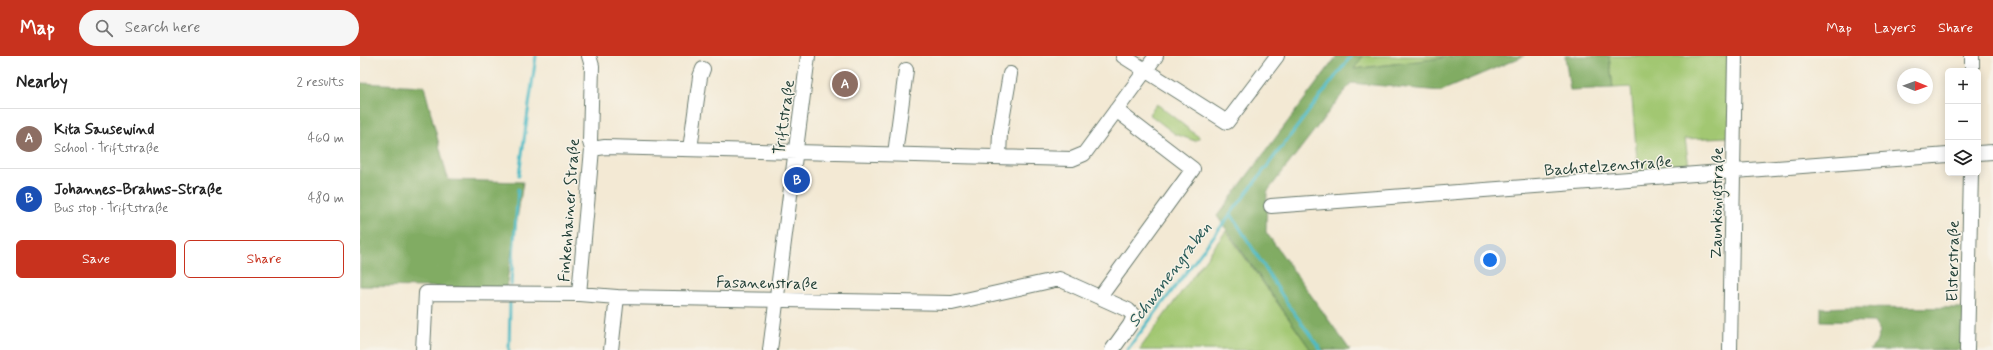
<!DOCTYPE html>
<html lang="en">
<head>
<meta charset="utf-8">
<style>
	:root { --surface:#fff; --page:#f6f6f6; --text:#222; --muted:#767676; --line:#e0e0e0; --accent:#c8321e }
	body { margin:0; font-family:Mynerve,sans-serif; background:var(--page); color:var(--text) }
	.controls { position:absolute; right:12px; top:12px; display:grid; overflow:hidden; border-radius:6px; box-shadow:0 2px 10px #0003 }
	.controls button { width:36px; height:36px; display:grid; place-items:center; padding:0; border:0; border-bottom:1px solid var(--line); background:var(--surface); color:var(--text); font:20px sans-serif }
	.compass { position:absolute; left:1537px; top:12px; width:36px; height:36px; border-radius:50%; background:var(--surface); box-shadow:0 2px 10px #0003; rotate:91deg }
	.you { position:absolute; left:1130px; top:204px; width:14px; height:14px; margin:-10px; border:3px solid #fff; border-radius:50%; background:#1a73e8; box-shadow:0 0 0 6px #1a73e833 }
	.badge { display:grid; place-items:center; width:26px; height:26px; border-radius:50%; background:var(--accent); color:#fff; font-size:13px; font-weight:700 }
	.pin { position:absolute; translate:-50% -50%; border:2px solid #fff; box-shadow:0 1px 4px #0006 }
	.list { margin:0; padding:0; list-style:none }
	h2 { display:flex; justify-content:space-between; align-items:center; height:52px; margin:0; padding:0 16px; font-size:17px }
	h2 small { font-size:13px; font-weight:400; color:var(--muted) }
	.list li { display:grid; grid-template-columns:26px 1fr auto; gap:12px; align-items:center; box-sizing:border-box; height:60px; padding:0 16px; border-top:1px solid var(--line) }
	.list b { display:block; font-size:15px; white-space:nowrap }
	.list p { margin:0; font-size:13px; white-space:nowrap; color:var(--muted) }
	.list em { font-size:13px; font-style:normal; color:var(--muted) }
	.actions { display:flex; gap:8px; padding:12px 16px }
	.actions a { flex:1; padding:9px 0; border:1px solid var(--accent); border-radius:6px; text-align:center; font-size:14px; color:var(--accent) }
	.actions .main { background:var(--accent); color:#fff }
	.icon { flex:none; width:22px; height:22px; fill:none; stroke:currentColor; stroke-width:2; stroke-linecap:round; stroke-linejoin:round }
	.map { position:relative; flex:none; width:1633px; height:294px; overflow:hidden }
	header { display:flex; align-items:center; gap:24px; box-sizing:border-box; height:56px; padding:0 20px; background:var(--accent); color:#fff }
	header strong { font-size:19px }
	nav { display:flex; gap:22px; margin-inline-start:auto; font-size:14px }
	.search { width:280px; height:36px; background:var(--page); display:flex; align-items:center; gap:10px; box-sizing:border-box; padding:0 14px; border-radius:22px; color:var(--muted); font-size:15px }
	main { display:flex }
	aside { flex:1; background:var(--surface) }
	.map>svg:first-child { display:block }
	.green { fill:#a2c772; stroke:#608253 }
	.forest { fill:#81ac64; stroke:#50744c }
	.lines { fill:none; stroke-linecap:round; stroke-linejoin:round }
	.stream { stroke:#4dbbc6; stroke-width:3 }
	.minor-casing { stroke:#69796c; stroke-width:16 }
	.minor { stroke:#fff; stroke-width:14 }
	.labels { text-anchor:middle; stroke-width:3; stroke-linejoin:round; paint-order:stroke }
	.street-label { font-size:16px; fill:#1f3d34; stroke:#f7f3e8 }
	.water-label { font-size:17px; font-style:italic; fill:#2a5c58; stroke:#f7f3e8 }
</style>
</head>
<body>
<header>
<strong>Map</strong>
<div class="search"><svg class="icon" aria-label="search" viewBox="0 0 24 24"><circle cx="10" cy="10" r="6"/><path d="M15 15l6 6"/></svg>Search here</div>
<nav><a>Map</a><a>Layers</a><a>Share</a></nav>
</header>
<main>
<aside>
<h2>Nearby<small>2 results</small></h2>
<ul class="list">
<li><span class="badge" style="background:#8d6e63">A</span><div><b>Kita Sausewind</b><p>School · Triftstraße</p></div><em>460 m</em></li>
<li><span class="badge" style="background:#1a4fb4">B</span><div><b>Johannes-Brahms-Straße</b><p>Bus stop · Triftstraße</p></div><em>480 m</em></li>
</ul>
<div class="actions"><a class="main">Save</a><a>Share</a></div>
</aside>
<div class="map">
<svg width="1633" height="294" viewBox="0 0 1633 294">
	<rect width="100%" height="100%" fill="#f7f3e8"/>
	<filter id="ink" filterUnits="userSpaceOnUse"><feTurbulence type="fractalNoise" baseFrequency=".025" numOctaves="2"/><feDisplacementMap in="SourceGraphic" scale="8" xChannelSelector="R" yChannelSelector="G"/><feConvolveMatrix kernelMatrix="1 2 1 2 8 2 1 2 1" color-interpolation-filters="sRGB"/></filter>
	<filter id="wash" filterUnits="userSpaceOnUse"><feTurbulence type="fractalNoise" baseFrequency=".012" numOctaves="4" result="noise"/><feDisplacementMap in="SourceGraphic" scale="16" xChannelSelector="R" yChannelSelector="G"/><feGaussianBlur stdDeviation="0.9" result="paint"/><feColorMatrix in="noise" values="0 0 0 0 0 0 0 0 0 0 0 0 0 0 0 0 0 1.4 0 .05"/><feComposite in="paint" operator="in"/></filter>
	<g filter="url(#wash)">
		<rect width="100%" height="100%" fill="#f3e9d4"/>
		<path class="green" d="M1003,0h80l-1,2 -89,11z
			M1249,0h121l-1,81 -44,2 4,27 -51,6 -7,-85 -18,1z
			M797,48l43,34 -5,3 -20,-7 -26,-20z
			M866,175l85,119h-172z"/>
		<path class="forest" d="M977,0h26l-9,13 88,-11 1,-2h81l-83,35 -90,-8 -84,109 -1,40 84,118h-39l-94,-134z
			M1205,0h44l4,32 -43,2z
			M0,27l64,3 24,94 75,2 -17,106 -146,-2z
			M1488,251l117,1 -1,42h-94l6,-7 4,-11 -6,-10 -53,-1v-13z"/>
		<g class="lines">
			<path class="stream" d="M159,119l17,-119
				M871,158l56,89 34,47
				M151,229l7,-96
				M149,294l1,-47
				M767,294l224,-294"/>
		</g>
	</g>
	<g filter="url(#ink)">
		<g class="lines">
			<defs>
				<path id="minor" d="M763,0l104,66 50,-66
					M1612,15v-15
					M232,93l13,-2 467,12 12,-5 72,-98
					M330,93l10,-72 3,-8
					M1618,97l15,-1
					M535,98l11,-84
					M639,101l1,-25 10,-58
					M911,150l677,-51
					M219,238l13,-145 -2,-7 2,-76 -3,-10
					M740,241l93,-128 -77,-59
					M63,294l3,-57 153,1 38,3 335,6 107,-24 69,31 6,6 -4,9 -18,25
					M251,294l6,-53
					M410,294l38,-294
					M1370,294l5,-294
					M1607,294l4,-177"/>
			</defs>
			<use href="#minor" class="minor-casing"/>
			<use href="#minor" class="minor"/>
		</g>
	</g>
	<g class="labels">
		<g class="street-label">
			<text transform="translate(423 61) rotate(-82)" y="6">Triftstraße</text>
			<text transform="translate(1248 109) rotate(-4)" y="6">Bachstelzenstraße</text>
			<text transform="translate(1356 147) rotate(-89)" y="6">Zaunkönigstraße</text>
			<text transform="translate(208 154) rotate(-86)" y="6">Finkenhainer Straße</text>
			<text transform="translate(1592 205) rotate(-89)" y="6">Elsterstraße</text>
			<text transform="translate(407 226) rotate(1)" y="6">Fasanenstraße</text>
		</g>
		<g class="water-label">
			<text transform="translate(809 218) rotate(-53)" y="6">Schwanengraben</text>
		</g>
	</g>
</svg>
<div class="controls">
<button>+</button>
<button>−</button>
<button><svg class="icon" aria-label="layers" viewBox="0 0 24 24"><path d="M12 4l9 5-9 5-9-5zM3 14l9 5 9-5"/></svg></button>
</div>
<svg class="compass" viewBox="-18 -18 36 36"><path d="M0-13l5 13h-10z" fill="#e53935"/><path d="M0 13l5-13h-10z" fill="#767676"/></svg>
<div class="you"></div>
<div class="pin badge" style="left:485px;top:28px;background:#8d6e63">A</div>
<div class="pin badge" style="left:437px;top:124px;background:#1a4fb4">B</div>
</div>
</main>
</body>
</html>
